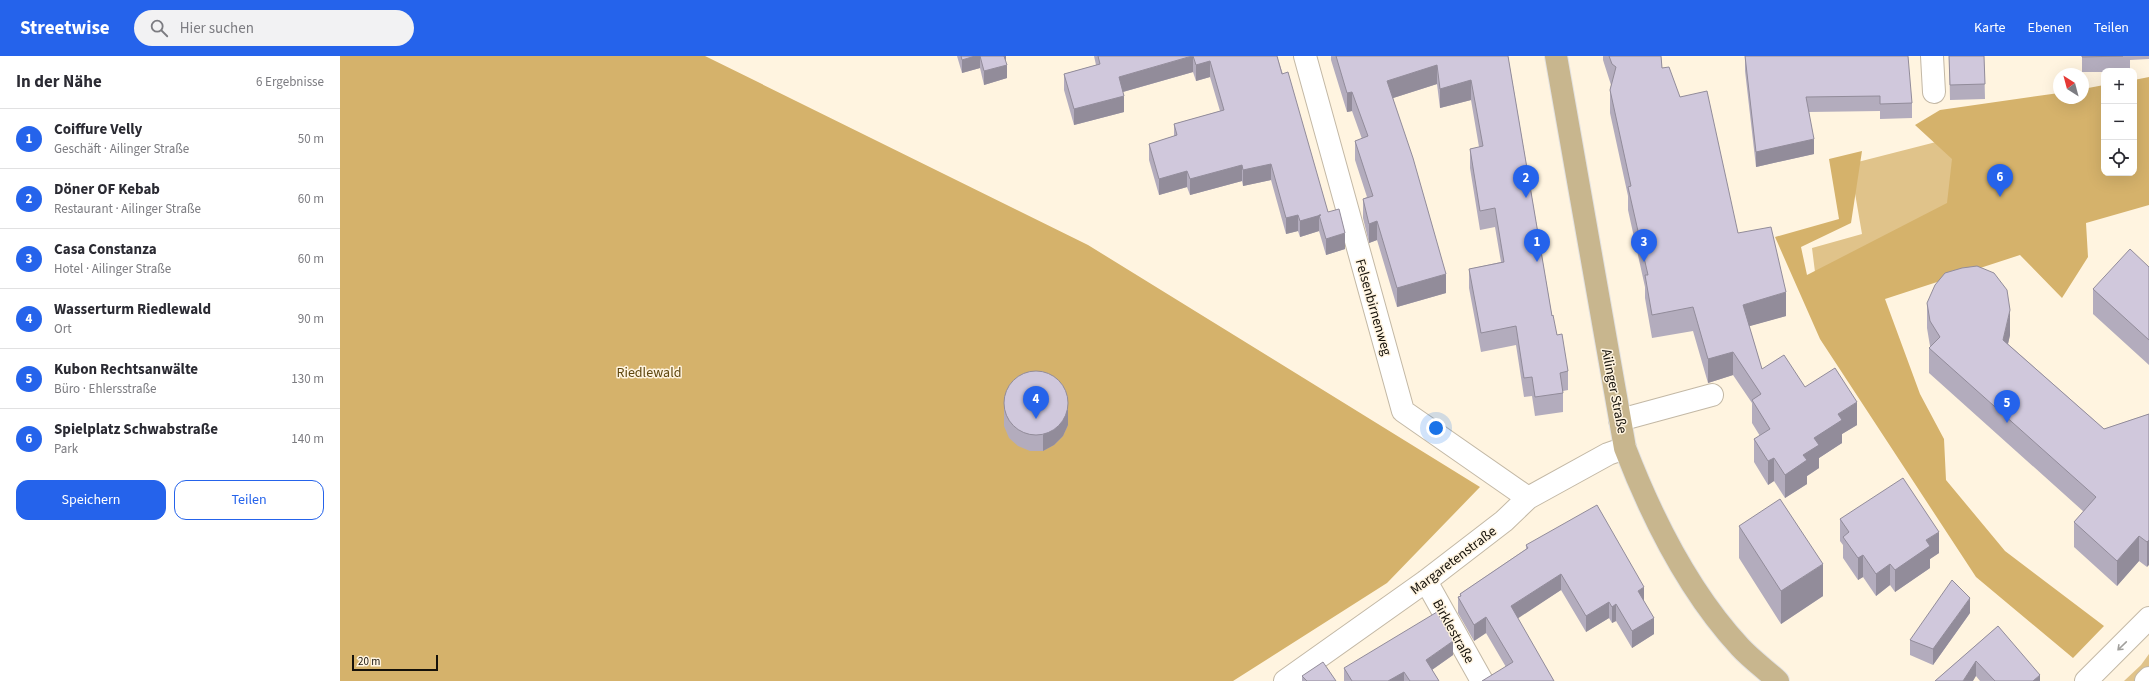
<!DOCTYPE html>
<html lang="de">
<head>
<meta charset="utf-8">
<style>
	:root { --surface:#fff; --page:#f2f2f3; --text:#2b2b33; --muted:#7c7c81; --line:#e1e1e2; --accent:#2563eb }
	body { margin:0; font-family:"Source Sans 3",sans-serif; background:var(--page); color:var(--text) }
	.controls { position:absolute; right:12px; top:12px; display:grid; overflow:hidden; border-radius:8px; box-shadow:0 4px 16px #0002 }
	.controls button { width:36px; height:36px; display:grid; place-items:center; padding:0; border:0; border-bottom:1px solid var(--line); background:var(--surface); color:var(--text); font:20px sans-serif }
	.compass { position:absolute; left:1713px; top:12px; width:36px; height:36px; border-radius:50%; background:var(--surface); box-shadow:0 4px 16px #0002; rotate:324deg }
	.scale { position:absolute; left:12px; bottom:10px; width:86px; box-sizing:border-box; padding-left:4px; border:2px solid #15110a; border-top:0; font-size:11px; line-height:14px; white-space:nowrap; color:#15110a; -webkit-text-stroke:3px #fff4e0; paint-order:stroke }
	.you { position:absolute; left:1096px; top:372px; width:14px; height:14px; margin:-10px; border:3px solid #fff; border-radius:50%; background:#1a73e8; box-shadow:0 0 0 6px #1a73e833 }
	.badge { display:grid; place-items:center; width:26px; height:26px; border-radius:50%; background:var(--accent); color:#fff; font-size:13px; font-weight:700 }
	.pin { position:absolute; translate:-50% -33px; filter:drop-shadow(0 1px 2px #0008) }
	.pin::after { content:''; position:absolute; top:21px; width:14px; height:12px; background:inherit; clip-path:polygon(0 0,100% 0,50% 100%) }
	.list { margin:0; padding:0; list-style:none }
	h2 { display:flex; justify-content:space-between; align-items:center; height:52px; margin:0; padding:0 16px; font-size:17px }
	h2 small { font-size:13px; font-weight:400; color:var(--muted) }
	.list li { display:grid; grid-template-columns:26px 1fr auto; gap:12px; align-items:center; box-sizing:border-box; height:60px; padding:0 16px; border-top:1px solid var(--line) }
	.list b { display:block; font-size:15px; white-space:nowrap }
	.list p { margin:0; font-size:13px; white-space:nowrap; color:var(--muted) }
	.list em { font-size:13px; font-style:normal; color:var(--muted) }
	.actions { display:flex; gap:8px; padding:12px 16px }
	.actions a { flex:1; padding:9px 0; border:1px solid var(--accent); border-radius:12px; text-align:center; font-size:14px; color:var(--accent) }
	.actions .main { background:var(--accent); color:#fff }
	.icon { flex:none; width:22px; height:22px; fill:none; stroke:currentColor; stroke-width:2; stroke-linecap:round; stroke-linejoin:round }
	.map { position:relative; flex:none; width:1809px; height:625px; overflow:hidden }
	header { display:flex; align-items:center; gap:24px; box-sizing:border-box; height:56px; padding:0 20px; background:var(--accent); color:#fff }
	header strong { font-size:19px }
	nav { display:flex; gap:22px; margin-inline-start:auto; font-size:14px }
	.search { width:280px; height:36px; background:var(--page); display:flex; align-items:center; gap:10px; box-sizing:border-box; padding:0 14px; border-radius:22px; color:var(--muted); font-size:15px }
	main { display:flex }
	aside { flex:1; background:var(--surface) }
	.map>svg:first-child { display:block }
	.green { fill:#e0c38a }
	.forest { fill:#d5b26b }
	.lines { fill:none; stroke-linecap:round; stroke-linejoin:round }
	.minor-casing { stroke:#c3b8a5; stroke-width:24 }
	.major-casing { stroke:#e3e2e2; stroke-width:24 }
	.minor { stroke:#fff; stroke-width:22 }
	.major { stroke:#c8b68e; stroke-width:22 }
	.wall { fill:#b3acbd }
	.shaded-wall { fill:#928c9a }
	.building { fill:#d0c8dc; stroke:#928c9a }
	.oneway { stroke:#a1a09d }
	.labels { text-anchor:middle; stroke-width:3; stroke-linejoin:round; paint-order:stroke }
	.street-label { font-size:14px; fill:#15110a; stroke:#fff4e0 }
	.park-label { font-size:14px; fill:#5f470f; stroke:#fff4e0 }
</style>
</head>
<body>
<header>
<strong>Streetwise</strong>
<div class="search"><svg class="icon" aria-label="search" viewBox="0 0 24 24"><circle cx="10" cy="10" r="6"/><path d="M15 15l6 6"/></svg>Hier suchen</div>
<nav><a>Karte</a><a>Ebenen</a><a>Teilen</a></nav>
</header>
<main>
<aside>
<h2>In der Nähe<small>6 Ergebnisse</small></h2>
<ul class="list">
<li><span class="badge">1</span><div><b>Coiffure Velly</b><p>Geschäft · Ailinger Straße</p></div><em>50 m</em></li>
<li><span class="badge">2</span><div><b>Döner OF Kebab</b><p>Restaurant · Ailinger Straße</p></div><em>60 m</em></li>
<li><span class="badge">3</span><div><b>Casa Constanza</b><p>Hotel · Ailinger Straße</p></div><em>60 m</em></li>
<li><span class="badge">4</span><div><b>Wasserturm Riedlewald</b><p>Ort</p></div><em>90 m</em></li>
<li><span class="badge">5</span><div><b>Kubon Rechtsanwälte</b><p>Büro · Ehlersstraße</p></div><em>130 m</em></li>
<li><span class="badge">6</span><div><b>Spielplatz Schwabstraße</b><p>Park</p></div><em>140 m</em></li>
</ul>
<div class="actions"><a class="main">Speichern</a><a>Teilen</a></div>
</aside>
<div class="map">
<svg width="1809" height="625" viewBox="0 0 1809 625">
	<rect width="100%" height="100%" fill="#fff4e0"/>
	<path class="green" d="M1690,62l74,55h30l15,23 -331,100 -6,-48 50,-14 -12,-70z
		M1809,598v12l-15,15h-10l17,-16z"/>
	<path class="forest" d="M0,0h365l383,189 392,242 -93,96 -154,98h-893z
		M1809,21v128l-63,18 2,34 -26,41 -42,-43 -135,44 35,95 24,45 2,41 59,71 99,75 -31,32 -97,-81 -156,-238 -45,-102 64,-18 -10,-60 33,-8 -11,72 -50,24 6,28 140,-72 5,-44 -37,-34 25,-15 119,-17v5h24v-9l21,-4v88h30v-93z"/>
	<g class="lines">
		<defs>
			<path id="minor" d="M965,0l98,355 125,87
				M1592,0l2,36
				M1280,364l92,-25
				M1086,525l56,100
				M945,625l141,-100 78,-60 24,-23 80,-44 17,-6
				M1746,625l63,-63
				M1806,625l3,-3"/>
			<path id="major" d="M1216,0l69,392c27,70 64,144 115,199 11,12 26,23 38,34"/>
		</defs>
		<use href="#minor" class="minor-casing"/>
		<use href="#major" class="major-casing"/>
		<use href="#minor" class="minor"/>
		<use href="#major" class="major"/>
	</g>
	<path class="wall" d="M617,0h49v5h-1l2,17 -23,7 -4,-17 -18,5z
		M754,0h183l51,156 17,37 -19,6 -7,-24 -19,6 -2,-6 -12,3 -15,-54 -28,6 -1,-5 -52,14 -3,-8 -28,8 -10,-35v-16l25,-8v-12l46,-13 -10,-34 -14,4 -3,-9 -70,20 1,20 -50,13 -10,-35v-16l32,-9z
		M991,0h177l44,260 5,19 11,36v19l-5,1v21l-28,4 -3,-20 -8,1 -8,-52 -35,7 -12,-64v-19l32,-7 -6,-35 -15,3 -10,-62v-19l9,-2 -8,-47 -31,8 -3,-24 -44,14 53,195 -49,14 -20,-67 -8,3 -6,-25v-19l4,-2 -12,-37v-19l7,-2 -10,-28 -5,1 -16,-52z
		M1263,0h58l1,12 18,29 58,136 48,83 -37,10 13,43 43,18 52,38 -15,9v9l-23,15v10l-12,8v8l-22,14 -11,-17 -6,4 -14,-23v-23l6,-3 -8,-13v-20l-19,-28 -25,8 -15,-52 -41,7 -7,-40v-11l-17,-77v-14l-18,-83v-23l1,-5 -8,-25z
		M1405,0l167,47v15l-32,1v-8l-71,1 5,42 -58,13 -11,-96z
		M1609,0h35l1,43 -35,1z
		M1742,0h67v3l-19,1v11h-26v1h-22z
		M1809,211v98l-56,-51v-25z
		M1587,247l83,32 -2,9 96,85 45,-15 -2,153 -8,-6 -22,25 -43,-39v-25l10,-10 -155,-139v-25l1,-1v-1l-3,-18z
		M664,342l64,27 -5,11 -9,9 -11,6h-13l-12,-5 -9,-8 -5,-12z
		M1500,463l99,34 -9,6v9l-35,24 -5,-7 -14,11 -13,-19 -5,3 -15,-22v-13l-3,-4z
		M1399,470l84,70 -42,28 -42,-66z
		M1186,489l118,57 10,32 -22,14 -16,-27 -4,2 -3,-5 -23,14 -25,-42 -44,28 37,63 -48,-14 -20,-34 -12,8 -16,-28v-16l2,-1v-2l66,-45z
		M1630,557l-37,52 -23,-10v-15z
		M1658,570l42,55h-60l-4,-5 -41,5z
		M1113,599l-21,15 7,11h-95v-13z
		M962,620l34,5h-34z"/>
	<path class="shaded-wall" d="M635,0h5v12l-18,5v-13z
		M662,0h4v5l-4,1z
		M853,0v16l-74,21v-16z
		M870,5v16l-14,4v-16z
		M667,9v13l-23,7v-14z
		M1097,9v19l-50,16v-19z
		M1131,24v20l-31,8v-19z
		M1012,36v19l-5,1v-19z
		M784,40v16l-50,13v-16z
		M1474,83v15l-58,13v-15z
		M931,108v16l-28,6v-16z
		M902,109v16l-52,14v-16z
		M847,115v16l-28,8v-16z
		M958,159v16l-12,3v-16z
		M979,159v16l-19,6v-16z
		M1037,165v19l-8,3v-19z
		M1005,177v16l-19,6v-16z
		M1106,218v19l-49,14v-19z
		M1446,236v24l-43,12v-23z
		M1670,254v25l-7,30v-25z
		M1393,296v23l-25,8v-24z
		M1517,346v23l-15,9v9l-23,15v10l-12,8v8l-22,14v-23l18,-20 11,-17 24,-24z
		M728,353v16l-5,11 -9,9 -11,6v-16z
		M1434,402v23l-6,4v-24z
		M1599,476v21l-9,6v9l-35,24v-22l31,-30z
		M1799,480v25l-22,25v-25z
		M1809,484v25l-2,2v-25z
		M1523,499v22l-5,3v-22z
		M1483,508v32l-42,28v-33z
		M1550,508v21l-14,11v-22z
		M1221,518v16l-50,33v-17z
		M1304,531v16l-6,-12z
		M1630,542v15l-37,52v-16z
		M1269,546v16l-23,14v-16z
		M1276,548v17l-4,2v-16z
		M1146,561v16l-12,8v-16z
		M1314,562v16l-22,14v-17z
		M1113,585v14l-27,19v-14z
		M1636,605v15l-3,5h-10z
		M1064,616v9h-16z
		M1700,619v6h-7z"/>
	<path class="building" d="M621,0h14l-13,4z
		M640,0h24l3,9 -23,6z
		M758,0h94l-73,21 5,19 -50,13 -10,-35 36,-10z
		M853,0h84l5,18 6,-2 40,140 11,-3 6,24 -19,6 -7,-24h2l-21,6 -2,-6 -12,3 -15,-54 -28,6 -1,-5 -52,14 -3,-8 -28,8 -10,-35 28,-9 -3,-11 50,-14 -14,-49 -14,4z
		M996,0h172l44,260 1,-1 4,20 5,-1 6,37 -8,2 3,20 -28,4 -3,-20 -8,1 -8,-52 -35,7 -12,-64 35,-7 -9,-54 -15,3 -10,-62 13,-3 -12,-66 -31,9 -3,-24 -50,16 26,77 33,116 -49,14 -20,-67 -8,3 -6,-25 10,-3 -18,-55 13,-5 -16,-44 -5,1z
		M1269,0h52l1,12 7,-1 11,30 27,-6 31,142 33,-6 15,65 -43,13 19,64 22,-14 21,32 30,-19 22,34 -19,12 4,6 -28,18 5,7 -16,10 4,5 -22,15 -11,-17 -6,3 -14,-22 16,-10 -18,-29 9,-6 -28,-42 -25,7 -15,-52 -41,8 -7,-40h3l-20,-88 3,-1 -21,-96 6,-23 -4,-3z
		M1405,0h163l4,47 -32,1v-8l-74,1 8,42 -58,13z
		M1609,0h35l1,28 -35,1z
		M1742,0h41l-41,1z
		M1790,193l19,18v73l-56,-51z
		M1637,210l17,7 13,17 3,20 -7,30 101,89 45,-15v126l-2,2 -8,-6 -22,25 -43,-39 22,-25 -167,-149 11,-11 -10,-16 -3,-18 8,-18 10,-12 17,-5z
		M664 347a32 32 0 1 1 64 0a32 32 0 1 1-64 0Z
		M1563,422l36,54 -13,8 4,6 -35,24 -5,-6 -14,10 -13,-19 -5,3 -15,-21 6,-5 -9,-13z
		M1440,443l43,65 -42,27 -42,-65z
		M1257,449l47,82 -6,4 16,27 -22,13 -16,-27 -4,3 -3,-5 -23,14 -25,-42 -50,32 43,75h-72l31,-19 -27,-45 -12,8 -16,-28 3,-1 -1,-2 68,-46 -2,-3z
		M1612,524l18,18 -37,51 -23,-9z
		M1097,556l16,29 -27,19 13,21h-29l-6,-9 -16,9h-36l-8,-13z
		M1658,570l42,49 -7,6h-38l-19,-20 -13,20h-28z
		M983,606l13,19h-29l-5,-5z"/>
	<defs><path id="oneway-shaft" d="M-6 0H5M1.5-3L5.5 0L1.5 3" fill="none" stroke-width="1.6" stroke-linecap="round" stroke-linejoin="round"/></defs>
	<use class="oneway" href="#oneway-shaft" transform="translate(1782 590) rotate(136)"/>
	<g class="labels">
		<g class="street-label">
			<text transform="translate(1034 251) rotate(74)" y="5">Felsenbirnenweg</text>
			<text transform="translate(1275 335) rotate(79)" y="5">Ailinger Straße</text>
			<text transform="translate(1113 504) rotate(-37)" y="5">Margaretenstraße</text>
			<text transform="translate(1114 575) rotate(61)" y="5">Birklestraße</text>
		</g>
		<g class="park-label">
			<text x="309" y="321">Riedlewald</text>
		</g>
	</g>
</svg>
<div class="controls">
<button>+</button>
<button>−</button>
<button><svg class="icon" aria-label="locate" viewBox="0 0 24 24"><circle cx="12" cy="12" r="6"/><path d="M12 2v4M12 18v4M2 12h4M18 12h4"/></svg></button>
</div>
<svg class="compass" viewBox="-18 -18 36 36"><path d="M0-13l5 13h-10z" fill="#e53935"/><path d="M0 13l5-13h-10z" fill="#7c7c81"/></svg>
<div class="scale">20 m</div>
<div class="you"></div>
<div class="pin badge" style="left:1197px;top:206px">1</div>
<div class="pin badge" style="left:1186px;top:142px">2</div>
<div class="pin badge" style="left:1304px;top:206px">3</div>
<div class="pin badge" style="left:696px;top:363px">4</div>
<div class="pin badge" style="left:1667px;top:367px">5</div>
<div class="pin badge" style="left:1660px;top:141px">6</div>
</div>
</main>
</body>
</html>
